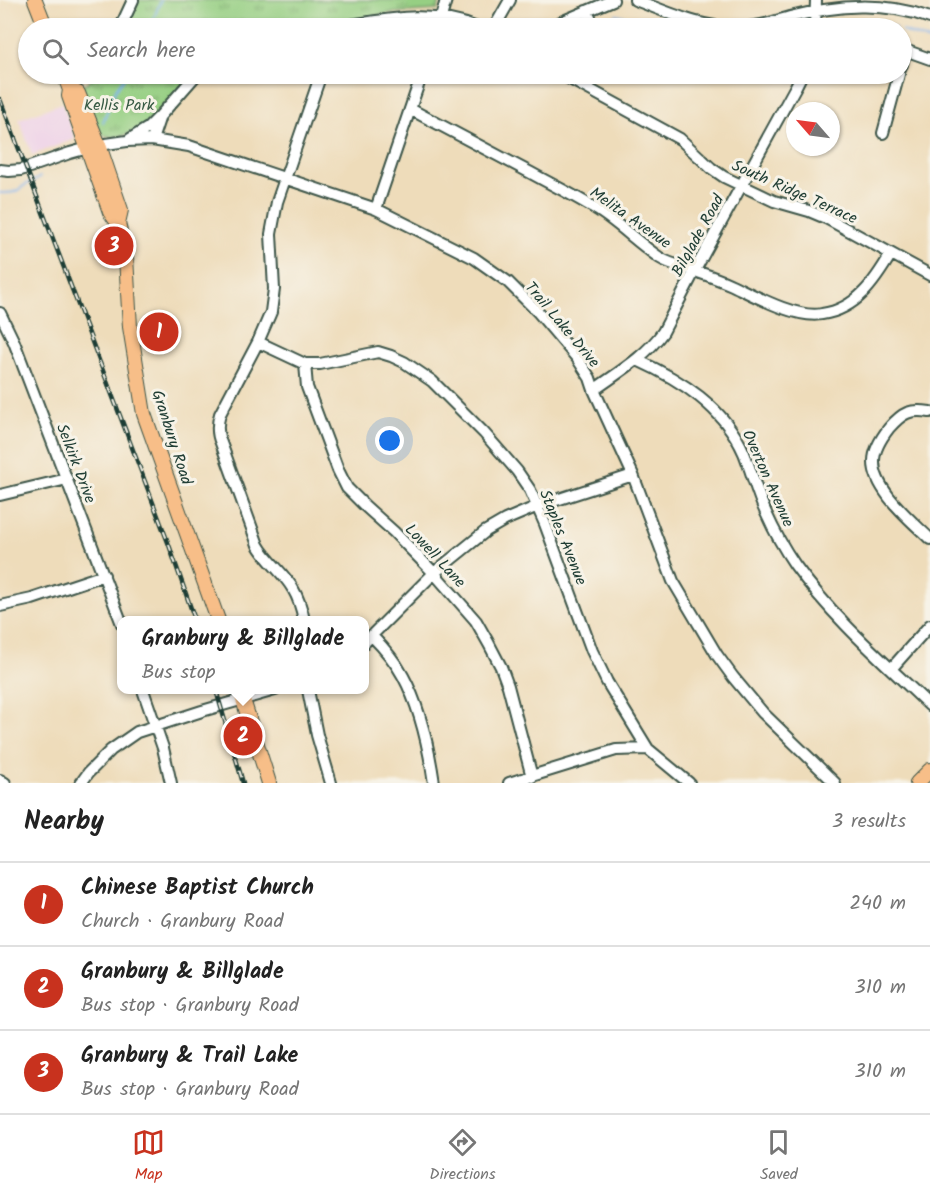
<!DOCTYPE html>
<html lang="en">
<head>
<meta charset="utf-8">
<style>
	:root { --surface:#fff; --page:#f2f2f2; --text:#222; --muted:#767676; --line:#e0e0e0; --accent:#c8321e }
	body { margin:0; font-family:Kalam,sans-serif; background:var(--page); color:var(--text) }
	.compass { position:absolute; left:786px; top:102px; width:54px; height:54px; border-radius:50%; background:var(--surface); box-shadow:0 2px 4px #0004; rotate:298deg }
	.you { position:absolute; left:390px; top:441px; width:21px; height:21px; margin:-15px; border:4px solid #fff; border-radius:50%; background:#1a73e8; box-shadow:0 0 0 9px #1a73e833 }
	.badge { display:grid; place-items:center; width:39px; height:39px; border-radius:50%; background:var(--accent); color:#fff; font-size:20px; font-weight:700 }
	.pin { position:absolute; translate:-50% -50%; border:3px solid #fff; box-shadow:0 2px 6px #0006 }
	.popup { position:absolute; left:117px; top:616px; width:252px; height:78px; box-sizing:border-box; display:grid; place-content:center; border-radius:12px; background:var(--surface); filter:drop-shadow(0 2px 4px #0005); font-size:20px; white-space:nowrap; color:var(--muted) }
	.popup b { font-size:22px; color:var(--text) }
	.popup::after { content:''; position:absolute; left:50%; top:100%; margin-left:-12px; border:12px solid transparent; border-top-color:var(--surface) }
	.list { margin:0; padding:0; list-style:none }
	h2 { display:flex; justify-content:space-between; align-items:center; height:78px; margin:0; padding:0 24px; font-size:26px }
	h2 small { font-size:20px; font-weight:400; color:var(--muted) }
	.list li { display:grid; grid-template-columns:39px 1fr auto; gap:18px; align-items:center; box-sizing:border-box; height:84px; padding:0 24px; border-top:2px solid var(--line) }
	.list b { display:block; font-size:22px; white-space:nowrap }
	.list p { margin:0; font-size:20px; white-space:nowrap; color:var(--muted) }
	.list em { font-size:20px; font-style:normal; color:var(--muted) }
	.icon { flex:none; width:33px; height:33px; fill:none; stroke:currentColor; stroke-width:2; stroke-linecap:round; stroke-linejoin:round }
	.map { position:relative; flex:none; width:930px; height:783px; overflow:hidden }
	.search { position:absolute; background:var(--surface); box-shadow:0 2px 4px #0004; left:18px; right:18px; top:18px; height:66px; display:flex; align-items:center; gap:15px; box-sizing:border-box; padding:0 21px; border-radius:33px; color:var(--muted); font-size:22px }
	.sheet { height:330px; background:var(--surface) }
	nav { display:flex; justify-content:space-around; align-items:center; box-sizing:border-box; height:84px; border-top:2px solid var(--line); background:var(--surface); font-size:16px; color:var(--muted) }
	nav a { display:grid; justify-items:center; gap:3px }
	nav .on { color:var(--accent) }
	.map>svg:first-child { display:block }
	.built { fill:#eed0e8 }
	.grass { fill:url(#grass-tufts); stroke:#5a865c; stroke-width:1.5 }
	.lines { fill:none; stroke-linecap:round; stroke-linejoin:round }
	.stream { stroke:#7fb3ed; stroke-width:2 }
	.minor-casing { stroke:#3e5548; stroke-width:14 }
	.major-casing { stroke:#3e5548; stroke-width:16 }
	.minor { stroke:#fff; stroke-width:10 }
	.major { stroke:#f7be88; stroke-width:14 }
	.rail-casing { stroke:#1f3d34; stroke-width:4.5 }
	.rail { stroke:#f7f3e8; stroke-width:2; stroke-dasharray:7; stroke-linecap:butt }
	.labels { text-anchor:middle; stroke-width:6; stroke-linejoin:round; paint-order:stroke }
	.park-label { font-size:16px; fill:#375a44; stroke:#f7f3e8 }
	.street-label { font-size:16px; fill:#1f3d34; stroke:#f7f3e8 }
</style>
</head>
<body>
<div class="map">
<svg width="930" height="783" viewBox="0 0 930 783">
	<defs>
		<pattern id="grass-tufts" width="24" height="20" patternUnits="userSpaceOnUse" patternTransform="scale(1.5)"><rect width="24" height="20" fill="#96cf83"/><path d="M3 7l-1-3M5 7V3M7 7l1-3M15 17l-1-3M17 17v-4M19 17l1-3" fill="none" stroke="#7aa96c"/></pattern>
	</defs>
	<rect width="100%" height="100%" fill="#f7f3e8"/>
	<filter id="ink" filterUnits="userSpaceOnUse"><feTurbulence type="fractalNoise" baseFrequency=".0167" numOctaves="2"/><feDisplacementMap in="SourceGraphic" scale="12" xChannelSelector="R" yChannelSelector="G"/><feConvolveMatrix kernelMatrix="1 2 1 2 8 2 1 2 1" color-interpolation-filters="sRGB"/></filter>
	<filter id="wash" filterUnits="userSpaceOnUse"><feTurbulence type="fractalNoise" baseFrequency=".008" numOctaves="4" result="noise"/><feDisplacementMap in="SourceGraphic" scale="24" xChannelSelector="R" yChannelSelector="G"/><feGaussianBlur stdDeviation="1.35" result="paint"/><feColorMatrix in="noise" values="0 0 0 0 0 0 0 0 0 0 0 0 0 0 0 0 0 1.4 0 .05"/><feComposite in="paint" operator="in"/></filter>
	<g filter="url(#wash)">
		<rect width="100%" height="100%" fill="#eedcba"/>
		<path class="built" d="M62,103l13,36 -43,16 -13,-36z"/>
		<path class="grass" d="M139,0h301l-2,10 -48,3 -82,15h-182z
			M100,74h92c-20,23 -55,76 -92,60l-20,-47z"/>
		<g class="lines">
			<path class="stream" d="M616,14l23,7 11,7
				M150,28l11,-28
				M831,28l44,-6 20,6
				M902,31l28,10
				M103,122l13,-33 11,-15
				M0,193c14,0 15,0 25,-8 5,-3 10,-4 15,-8"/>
		</g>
	</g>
	<g filter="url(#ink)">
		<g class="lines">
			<defs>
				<path id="minor" d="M635,0c33,12 65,28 101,28 20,0 36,-6 54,-11 47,-12 94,-16 140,1
					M586,11l7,12 13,5
					M120,28l13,-28
					M331,28c50,-7 97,-20 146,0
					M438,28l8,-28
					M494,28l16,-28
					M551,28l10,-6 52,-22
					M815,28l1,-28
					M902,49l28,10
					M902,65l3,-15
					M561,74l119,65 31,29 13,9 50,24 35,10 19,8 102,56
					M68,85l23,-11
					M410,109c40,21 81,43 121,64 20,11 40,21 60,33 25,14 45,36 69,52 11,7 26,9 38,14 12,4 23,8 34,13 23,11 65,34 90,29 35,-5 53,-33 69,-60
					M883,133l16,-59
					M130,139l18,-11 10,-10
					M152,140l8,-24 37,-42
					M0,170l9,1 12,-1 49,-17 29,-8 28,-4 25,-1 37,6 187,63 98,49 34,24 30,30 39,46 13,20 4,12 39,85 40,106 44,74 16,22 30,36 72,70
					M376,209l46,-135
					M0,313l14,29 108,282
					M258,342l47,22h15l58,-12 13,4 13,6 28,19 52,52 33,38 13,19 15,34 47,127 15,31 41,67 41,34
					M637,360c44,20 87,47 107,93 8,20 13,41 22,60 8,18 18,36 29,52 38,53 88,96 135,141
					M305,364l2,23 31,83 9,18 18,18 29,26 40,41 42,48 13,23 12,23 7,19 24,91
					M594,390c25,-18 51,-33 69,-58l32,-62 101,-184 6,-12
					M930,412c-20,-3 -27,0 -41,16 -7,9 -15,21 -15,33 -1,29 37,59 56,78
					M0,495l67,-16
					M0,606l32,-7 72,-24
					M304,620c-2,-10 -5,-21 -11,-31 -9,-16 -26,-28 -35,-44l-37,-102c-4,-9 -4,-19 -1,-29l38,-72 13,-30 3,-23 -3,-55 6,-32 44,-128
					M372,636c12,12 23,25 31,40 17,31 26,73 31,107
					M364,643l70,-70 52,-42 19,-11 33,-14 95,-31
					M891,669l39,-44
					M143,690l20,58 8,35
					M308,690l9,45 14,48
					M0,780l5,3
					M81,783l8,-11 22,-22 26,-18 65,-21 73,-21
					M509,783l107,-33 32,-1"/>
				<path id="major" d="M35,0l11,28
					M64,74l6,16 -1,6 41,116 8,11
					M70,90l8,3 21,52 22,65 -3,13 8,34 4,70 14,87 74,206
					M240,690l29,93
					M917,783l13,-13"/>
			</defs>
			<use href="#minor" class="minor-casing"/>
			<use href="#major" class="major-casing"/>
			<use href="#minor" class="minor"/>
			<use href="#major" class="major"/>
			<defs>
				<path id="rail" d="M0,99l169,446 26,75
					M216,690l27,93"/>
			</defs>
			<use href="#rail" class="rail-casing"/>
			<use href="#rail" class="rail"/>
		</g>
	</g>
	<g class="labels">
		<g class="park-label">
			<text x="119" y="110">Kellis Park</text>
		</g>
		<g class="street-label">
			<text transform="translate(795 191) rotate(24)" y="6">South Ridge Terrace</text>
			<text transform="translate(631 217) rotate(35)" y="6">Melita Avenue</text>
			<text transform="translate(697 235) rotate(-61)" y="6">Bilglade Road</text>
			<text transform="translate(563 324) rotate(50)" y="6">Trail Lake Drive</text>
			<text transform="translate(173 437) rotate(72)" y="6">Granbury Road</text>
			<text transform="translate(77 463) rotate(69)" y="6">Selkirk Drive</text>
			<text transform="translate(769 478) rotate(66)" y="6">Overton Avenue</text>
			<text transform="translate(564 537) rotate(68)" y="6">Staples Avenue</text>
			<text transform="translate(436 555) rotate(47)" y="6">Lowell Lane</text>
		</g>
	</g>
</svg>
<svg class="compass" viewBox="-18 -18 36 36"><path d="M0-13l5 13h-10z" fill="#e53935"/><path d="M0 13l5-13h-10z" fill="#767676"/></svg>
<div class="you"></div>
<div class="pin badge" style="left:159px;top:332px">1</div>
<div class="pin badge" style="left:243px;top:736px">2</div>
<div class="popup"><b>Granbury &amp; Billglade</b>Bus stop</div>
<div class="pin badge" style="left:114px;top:246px">3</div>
<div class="search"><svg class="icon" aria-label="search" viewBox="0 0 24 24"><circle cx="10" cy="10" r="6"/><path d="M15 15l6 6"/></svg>Search here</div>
</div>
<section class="sheet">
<h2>Nearby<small>3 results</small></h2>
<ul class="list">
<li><span class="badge">1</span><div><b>Chinese Baptist Church</b><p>Church · Granbury Road</p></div><em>240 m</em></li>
<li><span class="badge">2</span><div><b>Granbury &amp; Billglade</b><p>Bus stop · Granbury Road</p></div><em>310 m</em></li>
<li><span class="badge">3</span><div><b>Granbury &amp; Trail Lake</b><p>Bus stop · Granbury Road</p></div><em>310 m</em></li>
</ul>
</section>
<nav>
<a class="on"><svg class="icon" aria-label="map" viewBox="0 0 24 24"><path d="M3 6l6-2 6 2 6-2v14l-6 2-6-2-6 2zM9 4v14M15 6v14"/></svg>Map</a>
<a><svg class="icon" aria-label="directions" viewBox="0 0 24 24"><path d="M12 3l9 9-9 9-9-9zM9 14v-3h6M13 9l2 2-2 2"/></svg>Directions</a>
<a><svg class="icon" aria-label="saved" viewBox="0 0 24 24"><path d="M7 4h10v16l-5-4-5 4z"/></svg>Saved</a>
</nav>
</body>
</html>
